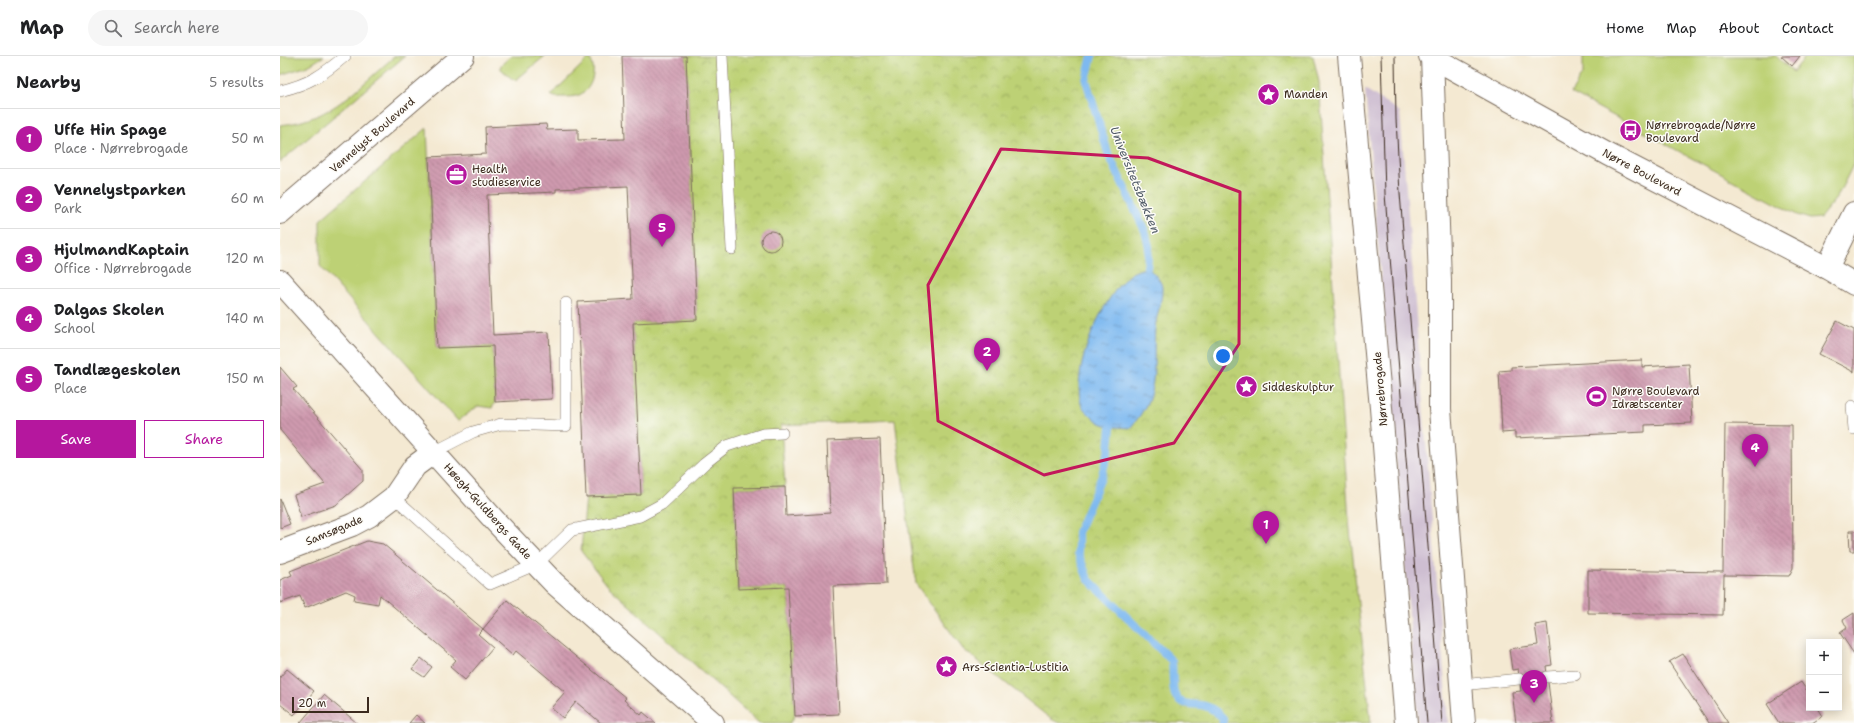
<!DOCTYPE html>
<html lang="en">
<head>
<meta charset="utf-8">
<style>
	:root { --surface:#fff; --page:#f6f6f6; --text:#202124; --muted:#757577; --line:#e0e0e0; --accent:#b5179e }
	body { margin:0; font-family:"Shantell Sans",sans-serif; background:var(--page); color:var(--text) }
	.controls { position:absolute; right:12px; bottom:12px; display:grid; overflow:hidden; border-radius:0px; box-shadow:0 2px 10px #0003 }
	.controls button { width:36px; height:36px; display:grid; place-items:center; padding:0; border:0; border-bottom:1px solid var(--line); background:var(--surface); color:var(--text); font:20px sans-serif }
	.scale { position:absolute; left:12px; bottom:10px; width:77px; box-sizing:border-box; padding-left:4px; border:2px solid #3b2a1e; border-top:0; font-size:11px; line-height:14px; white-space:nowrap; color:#3b2a1e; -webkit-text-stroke:3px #fdfcf7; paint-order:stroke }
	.you { position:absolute; left:943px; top:300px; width:14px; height:14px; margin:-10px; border:3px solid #fff; border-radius:50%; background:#1a73e8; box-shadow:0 0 0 6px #1a73e833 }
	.badge { display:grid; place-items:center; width:26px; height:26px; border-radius:50%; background:var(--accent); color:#fff; font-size:13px; font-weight:700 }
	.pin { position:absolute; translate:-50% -33px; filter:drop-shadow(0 1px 2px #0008) }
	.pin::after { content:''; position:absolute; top:21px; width:14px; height:12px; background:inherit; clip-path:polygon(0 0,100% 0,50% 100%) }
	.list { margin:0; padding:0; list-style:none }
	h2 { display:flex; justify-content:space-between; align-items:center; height:52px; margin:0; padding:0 16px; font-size:17px }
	h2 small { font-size:13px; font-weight:400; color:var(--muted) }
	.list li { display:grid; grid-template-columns:26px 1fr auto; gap:12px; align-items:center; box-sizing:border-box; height:60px; padding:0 16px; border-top:1px solid var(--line) }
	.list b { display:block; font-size:15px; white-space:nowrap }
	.list p { margin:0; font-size:13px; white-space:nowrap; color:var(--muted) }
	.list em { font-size:13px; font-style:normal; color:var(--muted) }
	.actions { display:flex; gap:8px; padding:12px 16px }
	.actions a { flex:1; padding:9px 0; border:1px solid var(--accent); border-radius:0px; text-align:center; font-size:14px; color:var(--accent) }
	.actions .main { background:var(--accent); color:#fff }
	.icon { flex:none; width:22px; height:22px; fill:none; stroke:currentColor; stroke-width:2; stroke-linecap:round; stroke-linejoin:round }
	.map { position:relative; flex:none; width:1574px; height:667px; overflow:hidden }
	header { display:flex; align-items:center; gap:24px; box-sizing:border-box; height:56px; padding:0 20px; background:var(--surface); border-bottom:1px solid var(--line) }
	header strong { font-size:19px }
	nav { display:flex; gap:22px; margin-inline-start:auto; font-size:14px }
	.search { width:280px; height:36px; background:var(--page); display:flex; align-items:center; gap:10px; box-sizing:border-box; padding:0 14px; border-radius:22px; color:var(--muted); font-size:15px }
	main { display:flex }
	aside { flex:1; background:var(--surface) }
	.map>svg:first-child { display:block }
	.railway { fill:#cebed1 }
	.grass { fill:#bdd174; stroke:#7c7e49 }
	.park { fill:url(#park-crowns); stroke:#7c7e49 }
	.water { fill:url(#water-ripples); stroke:#5c7287 }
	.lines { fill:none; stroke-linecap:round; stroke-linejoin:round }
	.stream { stroke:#7eb9f0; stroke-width:8 }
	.building { fill:url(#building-back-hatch) }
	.lane-casing { stroke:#7c6d5d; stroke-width:12 }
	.street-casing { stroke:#7c6d5d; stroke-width:24 }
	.secondary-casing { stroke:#7c6d5d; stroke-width:24 }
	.lane { stroke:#fff; stroke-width:11 }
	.street { stroke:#fff; stroke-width:22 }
	.secondary { stroke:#fff; stroke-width:22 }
	.tram { stroke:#3b2a1e; stroke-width:1 }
	.marked { fill:none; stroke:#c2185b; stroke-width:3; stroke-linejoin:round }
	.labels { text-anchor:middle; stroke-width:3; stroke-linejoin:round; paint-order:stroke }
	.poi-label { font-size:11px; fill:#3b2a1e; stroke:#fdfcf7; text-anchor:start }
	.street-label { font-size:11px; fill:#3b2a1e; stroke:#fdfcf7 }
	.water-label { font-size:12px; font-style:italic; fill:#525c68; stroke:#fdfcf7 }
</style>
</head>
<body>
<header>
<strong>Map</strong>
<div class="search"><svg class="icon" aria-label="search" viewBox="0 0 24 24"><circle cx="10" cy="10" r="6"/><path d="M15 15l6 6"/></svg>Search here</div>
<nav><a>Home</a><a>Map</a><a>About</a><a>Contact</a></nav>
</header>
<main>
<aside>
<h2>Nearby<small>5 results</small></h2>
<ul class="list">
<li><span class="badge">1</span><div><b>Uffe Hin Spage</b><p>Place · Nørrebrogade</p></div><em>50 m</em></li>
<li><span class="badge">2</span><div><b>Vennelystparken</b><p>Park</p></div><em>60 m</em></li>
<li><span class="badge">3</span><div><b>HjulmandKaptain</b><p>Office · Nørrebrogade</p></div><em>120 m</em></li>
<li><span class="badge">4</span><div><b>Dalgas Skolen</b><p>School</p></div><em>140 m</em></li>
<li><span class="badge">5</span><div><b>Tandlægeskolen</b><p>Place</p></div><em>150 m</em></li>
</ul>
<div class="actions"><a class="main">Save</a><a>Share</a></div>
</aside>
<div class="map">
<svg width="1574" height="667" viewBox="0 0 1574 667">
	<defs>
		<pattern id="park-crowns" width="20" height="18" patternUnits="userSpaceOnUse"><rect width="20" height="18" fill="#bdd174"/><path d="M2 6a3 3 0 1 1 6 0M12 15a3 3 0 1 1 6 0" fill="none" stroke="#a3b464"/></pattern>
		<pattern id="water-ripples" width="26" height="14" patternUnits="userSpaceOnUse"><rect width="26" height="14" fill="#7eb9f0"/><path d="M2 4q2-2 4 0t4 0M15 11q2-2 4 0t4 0" fill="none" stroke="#6897c2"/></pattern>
		<pattern id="building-back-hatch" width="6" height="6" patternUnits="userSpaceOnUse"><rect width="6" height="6" fill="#cf9aaf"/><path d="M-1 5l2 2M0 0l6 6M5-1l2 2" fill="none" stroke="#a97e8e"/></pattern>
	</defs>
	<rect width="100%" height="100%" fill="#fdfcf7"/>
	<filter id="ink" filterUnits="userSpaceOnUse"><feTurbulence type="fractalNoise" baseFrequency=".025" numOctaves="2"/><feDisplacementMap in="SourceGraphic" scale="8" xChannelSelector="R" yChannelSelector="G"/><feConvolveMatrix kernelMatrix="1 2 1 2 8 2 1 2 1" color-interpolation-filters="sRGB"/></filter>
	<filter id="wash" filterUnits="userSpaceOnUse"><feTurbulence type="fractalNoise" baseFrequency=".012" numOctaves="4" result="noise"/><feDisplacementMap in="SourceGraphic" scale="16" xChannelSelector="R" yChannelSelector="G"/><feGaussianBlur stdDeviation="0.9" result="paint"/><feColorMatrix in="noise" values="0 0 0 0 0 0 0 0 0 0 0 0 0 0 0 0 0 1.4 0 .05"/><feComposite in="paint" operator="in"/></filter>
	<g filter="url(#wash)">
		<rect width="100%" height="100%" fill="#f4e9d2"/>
		<path class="railway" d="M1085,33l35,23 48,611h-30z"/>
		<path class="grass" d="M0,0h44l-16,10 -28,9z
			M115,0h10l-125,106v-37c53,-5 77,-37 115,-69z
			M231,0h34l-29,24 -4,-1 -12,-11 1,-3z
			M1303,0h193l17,16 13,-16h48v107l-17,34 -17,21 -10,1 -13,-4 -226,-122 12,-20z
			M309,2c8,9 4,27 -5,34 -6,5 -14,5 -21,5 -5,0 -8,1 -12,-2z
			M147,72l10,220 56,-2 2,56 -3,6 -14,-2 -20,15 -138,-155v-46z"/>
		<path class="park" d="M406,0h627l6,26 30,439 22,202h-312l-8,-4 -88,-70 -47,-65 -21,-164 -114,5 4,62 -51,1 4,101 50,-2 7,129 -5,7h-31l-151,-137 -27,-35 5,-54 55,-2 -8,-172 64,-3z"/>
		<path class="water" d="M867,211c5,5 14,12 15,20 1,13 -6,29 -7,42 -3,41 6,65 -25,99 -16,-1 -30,-1 -41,-14 -3,-3 -7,-6 -8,-10 -10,-37 21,-106 49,-130 5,-3 12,-5 17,-7z"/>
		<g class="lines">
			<path class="stream" d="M812,0l-6,24 22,73 37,78 4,16 -2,20
				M831,371l-2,22 -8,29 -23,54v21l10,26 84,82c1,7 0,28 3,34 6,12 20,8 30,11 8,2 13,7 18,12v5"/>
		</g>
		<g id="blocks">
			<path class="building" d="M342,0h64l11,264 -64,3 8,172 -55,2 -8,-195 55,-3 -5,-113 -72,3v3l-69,3 6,140 56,-3 3,67 -57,3 -2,-56 -56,2 -8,-191 57,-3 -1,-27 61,-3 1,6 31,-1v11l47,-1z
				M1501,0h19l-8,10z
				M481 185a10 10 0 1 1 20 0a10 10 0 1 1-20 0Z
				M1557,265l17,9v42l-35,-18z
				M1362,304v7l47,-3 3,59 -47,2v7l-130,6v-6l-13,1 -3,-62 12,-1v-3z
				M0,311l17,20 -4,2 70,81v11l-27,24 -35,12 -7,-22 31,-11 -45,-54z
				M1445,368l67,1 1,143 -4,8 -65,-1 -1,40 -135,-2v-43l135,2z
				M600,383l6,145 -53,2 6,128 -44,2 -7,-129 -50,2 -4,-101 51,-1 1,29 44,-3 -3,-72z
				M0,443l10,25 -10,4z
				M1569,475h5v20h-4z
				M87,485l16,3 100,85 -5,5 15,13 -28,33 -15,-13 6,-7 -76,-65 -2,9 -24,-4 1,-5 -9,-4 -41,17 -5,-12 -20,7v-23l12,-5 -2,-4z
				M227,544l119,98 -2,2 17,15 2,-3 13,11h-55l-25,-21 -13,16 -12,-10 14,-16 -49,-41 -3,4 -30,-26z
				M1574,557v41l-14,-21 7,-5 -4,-8z
				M1267,567l5,42 -6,1 7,57h-37l-4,-31 9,-1 -3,-22 -6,1 -3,-21 29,-4 -3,-20z
				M1403,598l45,69h-19l-40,-61z
				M141,602l11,9 -8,10 -12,-8z
				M7,613l27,22 -20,24 -14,-11v-27z
				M1521,626l8,12v14h9l5,8 -11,7h-33l-12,-19z
				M44,639l33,28h-57z
				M136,659l9,8h-16z"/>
		</g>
	</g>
	<g filter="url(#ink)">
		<use href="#blocks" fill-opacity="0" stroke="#7c6d5d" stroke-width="1"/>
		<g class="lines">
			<defs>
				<path id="lane" d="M442,0l10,193
					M0,35c29,-7 43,-16 65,-35
					M1572,350l2,23
					M154,396l39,-20 28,-8 65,2v-123
					M114,441l96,87 47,-20 35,-34 68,-14 22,-12 42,-40 23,-18 36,-12 19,-1
					M1267,621l28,-2
					M1182,629l57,-6"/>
				<path id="street" d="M1547,212l27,-55
					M0,225l216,241 58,61 159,140
					M0,496l72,-27 17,-9 25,-19 21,-31 19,-14"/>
				<path id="secondary" d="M1069,0l32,352 25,315
					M1150,0l177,98 220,114 27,16
					M1152,0l8,225v128l24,314
					M0,157l183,-157"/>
			</defs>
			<use href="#lane" class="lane-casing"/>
			<use href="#street" class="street-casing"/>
			<use href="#secondary" class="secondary-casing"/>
			<use href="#lane" class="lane"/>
			<use href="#street" class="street"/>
			<use href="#secondary" class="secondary"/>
			<path class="tram" d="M1101,0l4,138 42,529
				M1115,0l1,63 4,74 42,530"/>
		</g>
	</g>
	<path class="marked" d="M721,93l147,9 92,34 -1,152 -65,99 -130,32 -106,-54 -10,-136z"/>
	<defs>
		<symbol id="sight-disc" viewBox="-11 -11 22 22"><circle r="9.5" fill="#b5179e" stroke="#fdfcf7"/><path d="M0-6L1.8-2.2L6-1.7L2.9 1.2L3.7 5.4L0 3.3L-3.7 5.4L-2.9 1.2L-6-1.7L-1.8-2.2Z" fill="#fff"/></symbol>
		<symbol id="bus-disc" viewBox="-11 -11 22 22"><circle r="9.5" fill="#b5179e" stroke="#fdfcf7"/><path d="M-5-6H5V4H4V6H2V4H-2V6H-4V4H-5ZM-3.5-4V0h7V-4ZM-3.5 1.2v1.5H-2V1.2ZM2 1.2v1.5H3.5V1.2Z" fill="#fff"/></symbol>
		<symbol id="office-disc" viewBox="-11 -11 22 22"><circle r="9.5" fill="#b5179e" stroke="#fdfcf7"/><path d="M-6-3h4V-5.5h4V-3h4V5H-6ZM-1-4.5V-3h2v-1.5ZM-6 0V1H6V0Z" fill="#fff"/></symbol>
		<symbol id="stadium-disc" viewBox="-11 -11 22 22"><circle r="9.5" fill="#b5179e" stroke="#fdfcf7"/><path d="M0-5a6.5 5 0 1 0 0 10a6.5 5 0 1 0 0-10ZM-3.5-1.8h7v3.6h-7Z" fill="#fff"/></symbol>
	</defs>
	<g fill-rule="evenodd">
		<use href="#sight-disc" x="976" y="26" width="25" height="25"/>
		<use href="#bus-disc" x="1338" y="62" width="25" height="25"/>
		<use href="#office-disc" x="164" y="106" width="25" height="25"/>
		<use href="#sight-disc" x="954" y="318" width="25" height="25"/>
		<use href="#stadium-disc" x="1304" y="328" width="25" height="25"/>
		<use href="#sight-disc" x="654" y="598" width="25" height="25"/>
	</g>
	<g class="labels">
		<g class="poi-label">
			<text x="1004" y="42">Manden</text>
			<text x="1366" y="73">Nørrebrogade/Nørre<tspan x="1366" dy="13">Boulevard</tspan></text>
			<text x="192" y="117">Health<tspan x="192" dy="13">studieservice</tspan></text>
			<text x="982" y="335">Siddeskulptur</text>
			<text x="1332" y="339">Nørre Boulevard<tspan x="1332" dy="13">Idrætscenter</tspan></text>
			<text x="682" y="615">Ars-Scientia-Lustitia</text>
		</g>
		<g class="street-label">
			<text transform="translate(92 79) rotate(-41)" y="4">Vennelyst Boulevard</text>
			<text transform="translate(1362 116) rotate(28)" y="4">Nørre Boulevard</text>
			<text transform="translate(1100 333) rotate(-95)" y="4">Nørrebrogade</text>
			<text transform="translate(208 455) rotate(48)" y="4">Høegh-Guldbergs Gade</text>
			<text transform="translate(54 474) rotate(-23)" y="4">Samsøgade</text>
		</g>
		<g class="water-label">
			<text transform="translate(855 124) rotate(68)" y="4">Universitetsbækken</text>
		</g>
	</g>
</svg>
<div class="controls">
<button>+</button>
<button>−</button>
</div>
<div class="scale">20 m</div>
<div class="you"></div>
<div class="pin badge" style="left:986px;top:488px">1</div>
<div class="pin badge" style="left:707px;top:315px">2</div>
<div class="pin badge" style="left:1254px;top:647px">3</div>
<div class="pin badge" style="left:1475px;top:411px">4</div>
<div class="pin badge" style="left:382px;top:191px">5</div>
</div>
</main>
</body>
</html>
